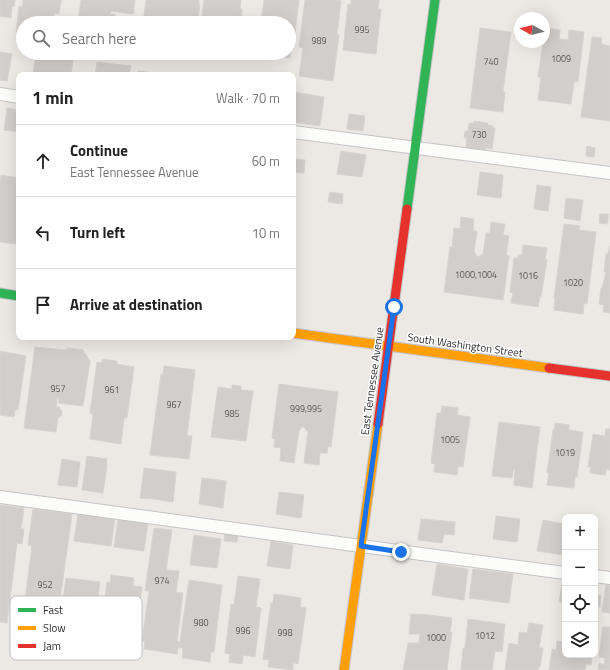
<!DOCTYPE html>
<html lang="en">
<head>
<meta charset="utf-8">
<style>
	:root { --surface:#fff; --page:#f6f6f6; --text:#222; --muted:#767676; --line:#e0e0e0 }
	body { margin:0; font-family:"Titillium Web",sans-serif; background:var(--page); color:var(--text) }
	.controls { position:absolute; right:12px; bottom:12px; display:grid; overflow:hidden; border-radius:8px; box-shadow:0 4px 16px #0002 }
	.controls button { width:36px; height:36px; display:grid; place-items:center; padding:0; border:0; border-bottom:1px solid var(--line); background:var(--surface); color:var(--text); font:20px sans-serif }
	.compass { position:absolute; left:514px; top:12px; width:36px; height:36px; border-radius:50%; background:var(--surface); box-shadow:0 4px 16px #0002; rotate:278deg }
	.stop { position:absolute; width:12px; height:12px; margin:-9px; border:3px solid #1a73e8; border-radius:50%; background:#fff }
	.stop.end { background:#1a73e8; border-color:#fff; box-shadow:0 1px 4px #0008 }
	.list { margin:0; padding:0; list-style:none }
	h2 { display:flex; justify-content:space-between; align-items:center; height:52px; margin:0; padding:0 16px; font-size:17px }
	h2 small { font-size:13px; font-weight:400; color:var(--muted) }
	.list li { display:grid; grid-template-columns:26px 1fr auto; gap:12px; align-items:center; box-sizing:border-box; height:72px; padding:0 16px; border-top:1px solid var(--line) }
	.list b { display:block; font-size:15px; white-space:nowrap }
	.list p { margin:0; font-size:13px; white-space:nowrap; color:var(--muted) }
	.list em { font-size:13px; font-style:normal; color:var(--muted) }
	.icon { flex:none; width:22px; height:22px; fill:none; stroke:currentColor; stroke-width:2; stroke-linecap:round; stroke-linejoin:round }
	.map { position:relative; flex:none; width:610px; height:670px; overflow:hidden }
	.search { position:absolute; background:var(--surface); box-shadow:0 4px 16px #0002; left:16px; top:16px; width:280px; height:44px; display:flex; align-items:center; gap:10px; box-sizing:border-box; padding:0 14px; border-radius:22px; color:var(--muted); font-size:15px }
	.panel { position:absolute; background:var(--surface); box-shadow:0 4px 16px #0002; left:16px; top:72px; width:280px; height:268px; border-radius:8px }
	.map>svg:first-child { display:block }
	.building { fill:#d1cecb; stroke:#d7d4d0 }
	.lines { fill:none; stroke-linecap:round; stroke-linejoin:round }
	.lane-casing { stroke:#c5c4c5; stroke-width:14 }
	.fast-casing { stroke:#c5c4c5; stroke-width:11 }
	.slow-casing { stroke:#c5c4c5; stroke-width:11 }
	.jam-casing { stroke:#c5c4c5; stroke-width:11 }
	.lane { stroke:#fcfcfb; stroke-width:12 }
	.fast { stroke:#30b455; stroke-width:9 }
	.slow { stroke:#ff9f0a; stroke-width:9 }
	.jam { stroke:#e5322d; stroke-width:9 }
	.route { stroke:#1a73e8; stroke-width:5 }
	.labels { text-anchor:middle; stroke-width:3; stroke-linejoin:round; paint-order:stroke }
	.number-label { font-size:9px; fill:#585857 }
	.street-label { font-size:11px; fill:#2e2e2e; stroke:#fff }
	.key { fill:#fff; stroke:#c0c0c0; stroke-width:1 }
	.key-label { font-size:11px; fill:#2e2e2e }
</style>
</head>
<body>
<div class="map">
<svg width="610" height="670" viewBox="0 0 610 670">
	<rect width="100%" height="100%" fill="#ece8e4"/>
	<path class="building" d="M0,0h15l-1,7 -2,-1 -1,12 -11,-2z
		M23,0h38l-2,14 -5,-1 -1,10h-30v11l-7,-1 3,-27 3,1z
		M81,0h54l-2,14 -22,-3 -1,3h5l-1,8 -5,-1v2l-31,-1z
		M146,0h53v5h1l-3,18h-54z
		M204,0h37l-1,9h2l-1,14h-40z
		M264,0h35l-6,49h-2l-1,9 -17,-2 1,-3h15v-30h-28z
		M305,0h33l3,1 -4,34h2l-6,46 -34,-5 4,-28 -4,-1z
		M351,0h28l-1,9h3l-5,45 -33,-4 5,-46 3,1z
		M480,28l31,4 -8,60h2l-2,20 -33,-4z
		M545,28l15,2 -1,9 9,1 1,-10 15,2 -6,50h-4l-3,22 -33,-4 3,-23h-3l5,-35h1z
		M592,37l10,1 -1,6 9,2v75l-29,-4z
		M0,52l12,2 -5,27 -7,-1z
		M36,53h38l-3,22h-38z
		M97,62l34,4 -2,9h-34z
		M138,71l33,4h-34z
		M294,92l30,5 -4,29 -27,-4v-23z
		M7,108l12,2v22l-15,-2z
		M349,114l16,2 -2,15 -16,-2z
		M474,121l14,2v2l5,1v2h2l-3,21 -6,-1v2l-20,-2 1,-10h-3l1,-7h3l1,-8h5z
		M587,146l8,2 -1,9 -8,-1z
		M341,151l25,4 -4,22 -25,-3z
		M295,159l10,1 -1,13 -11,-1z
		M480,172l23,3 -2,23 -24,-3z
		M1,175l18,3v59h-1l-2,7 -16,-2v-59z
		M537,185l14,2 -3,24 -14,-2z
		M330,192l13,2 -1,10 -14,-2z
		M566,198l17,2 -3,21 -16,-3z
		M600,214h9l-2,10 -8,-1z
		M461,217l13,2 -1,12h4l-3,21 4,5 5,-3 3,-21h4l1,-11 14,2 -2,11 6,1 -3,19 3,1 -6,44 -59,-8 6,-45 2,1 2,-20 6,1z
		M564,224l16,2 -1,4 17,2 -9,72 -3,-1 -1,11 -29,-4 1,-12h-1z
		M523,245l24,3 -2,11 2,1 -6,37 -1,-1 -2,11 -27,-4 2,-10 -3,-1 4,-34h4v-3h4z
		M610,246v67l-7,-1 1,-7 -5,-1 2,-16h1l4,-16h-2l2,-18h2z
		M35,347l30,3 4,-2 14,2 7,11 -7,45 -25,-3 1,-5h-2l-1,9h3l3,4 -1,5 -3,2 -2,14 -32,-4z
		M0,351l26,5 -8,54h-3l-1,7 -14,-2 1,-7h-1z
		M102,359l15,2v3l17,3 -7,51h-3l-3,26 -31,-5 3,-25 -3,-1 7,-51 5,1z
		M164,366l31,4 -8,66h5l-3,23 -39,-4 11,-81h2z
		M279,384l59,8 -7,55 -3,-1 -1,7h-7l-1,12 -15,-2 4,-31 -5,-6 -4,5 -5,32 -14,-2 1,-13 -7,-1 1,-8 -3,-1z
		M232,385l9,1v4l12,1 -7,50 -35,-4 7,-50 14,2z
		M442,406l16,2 -1,7 13,2 -7,50 -5,-1 -1,9 -23,-3 1,-8 -4,-1 6,-50h4z
		M499,422l41,5 -8,61 -18,-3 1,-15h-2l-1,8 -20,-2z
		M555,423l14,2v5l14,2 -6,45 -2,-1 -1,12 -27,-3 2,-12h-2l6,-43h1z
		M606,429h4v41l-4,-1 -1,6 -15,-2 1,-6h-3l5,-33 12,2z
		M87,456l20,3 -1,6h1l-4,28 -21,-3z
		M62,459l18,3 -3,25 -19,-2z
		M144,468l32,4 -3,30 -18,-3 -15,-1z
		M202,478l24,3 -3,27 -24,-4z
		M279,492l25,3 -3,23 -25,-4z
		M0,505l24,3 -3,21h3l-2,15 -5,-1 -10,80 -7,-1z
		M33,509l39,5 -16,115 -34,-5 10,-78 -4,-1z
		M78,514l37,5 -4,27 -37,-5z
		M496,516l24,3 -3,23 -24,-3z
		M118,519l30,4 -4,28 -30,-4z
		M421,519l34,3 -1,13 -10,-1 -2,9 -24,-3z
		M543,520l22,4v31l-28,-4z
		M154,528l18,2 -6,40 13,1 -3,21 7,1 -6,48 2,1 -2,12 -33,-5 1,-8h-3l7,-50h-4z
		M225,531l13,2 -1,9 -13,-1z
		M194,535l27,4 -4,29 -27,-3z
		M271,541l22,4 -3,24 -23,-3z
		M437,564l31,5 -4,31 -32,-5z
		M473,569l40,5 -4,29 -40,-5z
		M111,575l23,3 -1,8 9,1 -7,53h-2l-1,7 -28,-4 1,-6 -5,-1 7,-54 3,1z
		M238,576l22,3 -4,28 5,1 -6,49 -12,-2 -1,9 -13,-2 1,-8 -5,-1 6,-49 3,1z
		M66,578l34,4 -7,53 -4,-1 -2,8 -24,-3 1,-8 -5,-1z
		M563,578l2,1v24l-6,-1z
		M189,580l33,5 -8,67h-3l-1,10 -28,-4 1,-10h-4z
		M606,585l4,1v27l-8,-1z
		M274,594l27,4 -1,9 6,1 -8,56 -5,-1v7l-25,-3 1,-7 -6,-1 8,-56 2,1z
		M595,595l6,1 -1,11 -5,-1z
		M411,614l18,1 23,3 -2,14h2l-5,38h-44l5,-27h11l1,-9h-11z
		M468,619l37,5 -3,28 -7,-1 -3,19h-31l2,-22h2z
		M529,623l14,2 -4,23h4l-3,19h-1l-1,3h-33l4,-27 9,2 1,-13 8,1z
		M603,627h7v43h-12l1,-7 5,2 1,-7 -6,-1v-3z
		M557,641l8,1v13h27l-1,10 -5,-1 -1,6h-36l3,-21 4,1z"/>
	<g class="lines">
		<defs>
			<path id="lane" d="M0,94l19,3
				M293,132l317,41
				M0,497l361,49 204,27
				M595,576l15,2"/>
			<path id="fast" d="M407,209l28,-209
				M0,293l19,3"/>
			<path id="slow" d="M293,333l256,35
				M344,670l34,-246"/>
			<path id="jam" d="M549,368l61,8
				M378,424l29,-215"/>
		</defs>
		<use href="#lane" class="lane-casing"/>
		<use href="#fast" class="fast-casing"/>
		<use href="#slow" class="slow-casing"/>
		<use href="#jam" class="jam-casing"/>
		<use href="#lane" class="lane"/>
		<use href="#fast" class="fast"/>
		<use href="#slow" class="slow"/>
		<use href="#jam" class="jam"/>
	</g>
	<g class="lines">
		<path class="route" d="M394,307l-33,239 40,6"/>
	</g>
	<g class="labels">
		<g class="number-label">
			<text x="362" y="33">995</text>
			<text x="319" y="44">989</text>
			<text x="561" y="62">1009</text>
			<text x="491" y="65">740</text>
			<text x="479" y="138">730</text>
			<text x="476" y="278">1000,1004</text>
			<text x="528" y="279">1016</text>
			<text x="573" y="286">1020</text>
			<text x="58" y="392">957</text>
			<text x="112" y="393">961</text>
			<text x="174" y="408">967</text>
			<text x="306" y="412">999,995</text>
			<text x="232" y="417">985</text>
			<text x="450" y="443">1005</text>
			<text x="565" y="456">1019</text>
			<text x="162" y="584">974</text>
			<text x="45" y="588">952</text>
			<text x="201" y="626">980</text>
			<text x="243" y="634">996</text>
			<text x="285" y="636">998</text>
			<text x="485" y="639">1012</text>
			<text x="436" y="641">1000</text>
		</g>
		<g class="street-label">
			<text transform="translate(465 345) rotate(8)" y="4">South Washington Street</text>
			<text transform="translate(372 381) rotate(-82)" y="4">East Tennessee Avenue</text>
		</g>
	</g>
	<rect x="10" y="596" width="132" height="64" rx="6" class="key"/>
	<rect x="18" y="608" width="18" height="4" fill="#30b455"/>
	<rect x="18" y="626" width="18" height="4" fill="#ff9f0a"/>
	<rect x="18" y="644" width="18" height="4" fill="#e5322d"/>
	<g class="key-label">
		<text x="43" y="614">Fast</text>
		<text x="43" y="632">Slow</text>
		<text x="43" y="650">Jam</text>
	</g>
</svg>
<div class="controls">
<button>+</button>
<button>−</button>
<button><svg class="icon" aria-label="locate" viewBox="0 0 24 24"><circle cx="12" cy="12" r="6"/><path d="M12 2v4M12 18v4M2 12h4M18 12h4"/></svg></button>
<button><svg class="icon" aria-label="layers" viewBox="0 0 24 24"><path d="M12 4l9 5-9 5-9-5zM3 14l9 5 9-5"/></svg></button>
</div>
<svg class="compass" viewBox="-18 -18 36 36"><path d="M0-13l5 13h-10z" fill="#e53935"/><path d="M0 13l5-13h-10z" fill="#767676"/></svg>
<div class="stop" style="left:394px;top:307px"></div>
<div class="stop end" style="left:401px;top:552px"></div>
<div class="search"><svg class="icon" aria-label="search" viewBox="0 0 24 24"><circle cx="10" cy="10" r="6"/><path d="M15 15l6 6"/></svg>Search here</div>
<section class="panel">
<h2>1 min<small>Walk · 70 m</small></h2>
<ul class="list">
<li><svg class="icon" aria-label="ahead" viewBox="0 0 24 24"><path d="M12 20V5M6 11l6-6 6 6"/></svg><div><b>Continue</b><p>East Tennessee Avenue</p></div><em>60 m</em></li>
<li><svg class="icon" aria-label="left" viewBox="0 0 24 24"><path d="M17 20v-9H6M10 6l-5 5 5 5"/></svg><div><b>Turn left</b></div><em>10 m</em></li>
<li><svg class="icon" aria-label="arrive" viewBox="0 0 24 24"><path d="M6 21V4h12l-3 4 3 4H6"/></svg><div><b>Arrive at destination</b></div></li>
</ul>
</section>
</div>
</body>
</html>
